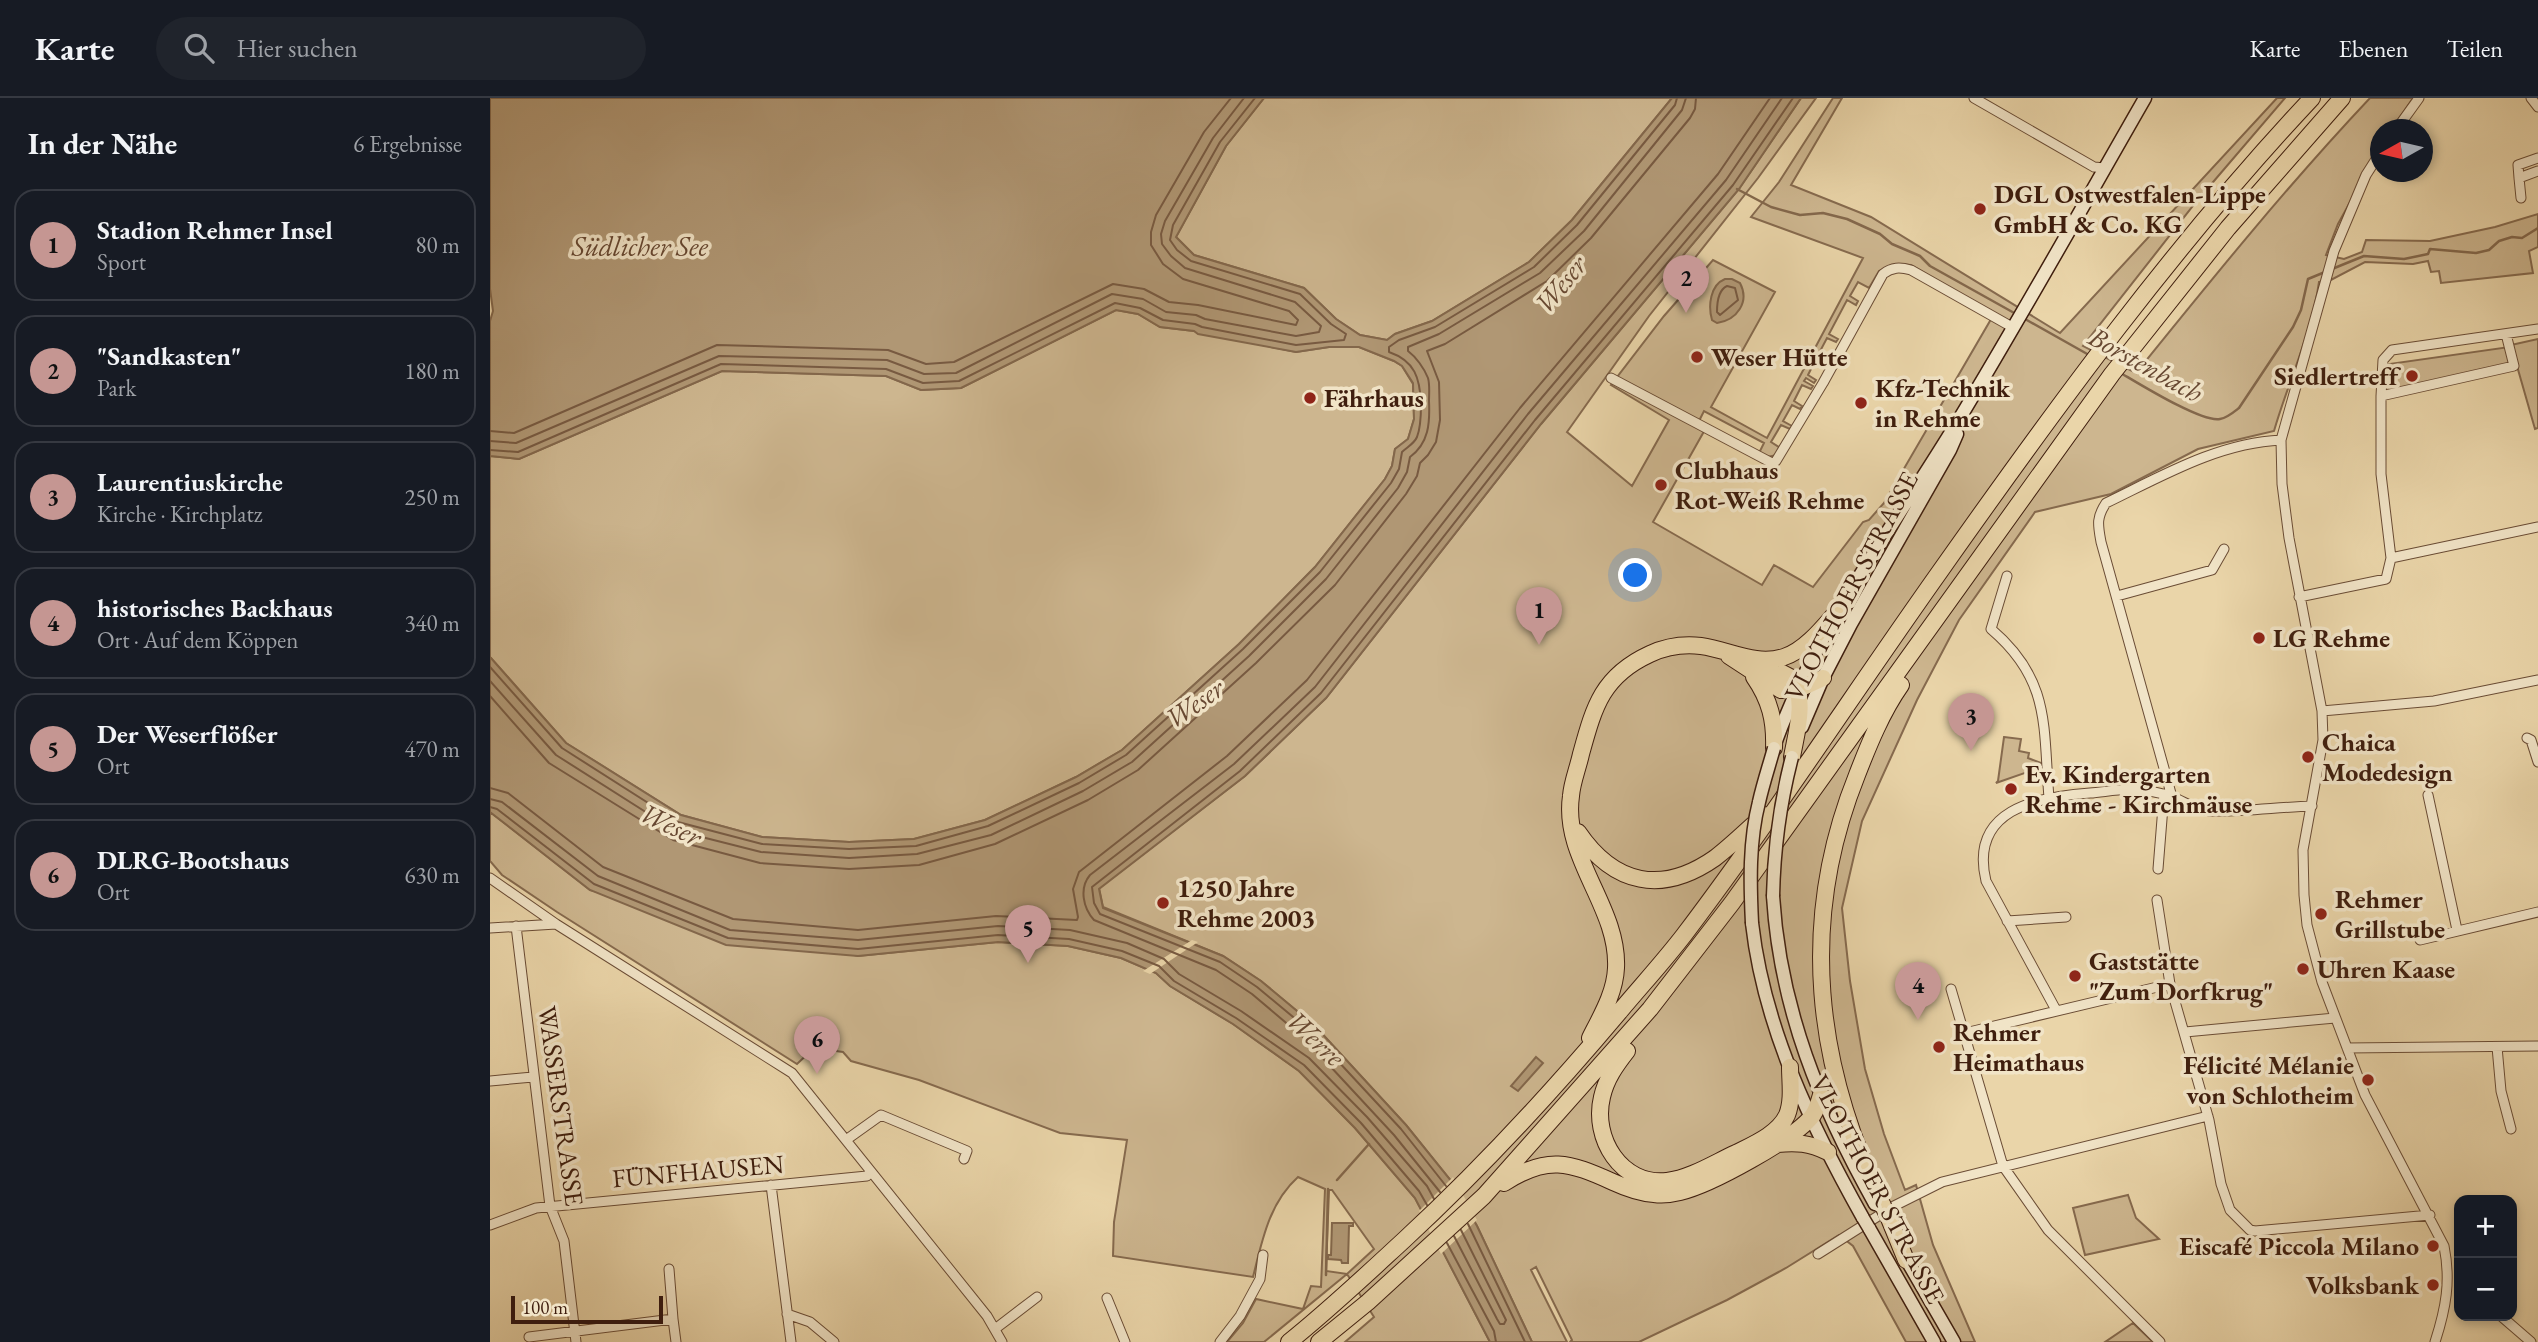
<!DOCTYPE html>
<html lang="de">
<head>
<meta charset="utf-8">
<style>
	:root { --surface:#171b24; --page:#20242c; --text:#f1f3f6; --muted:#9ea1a6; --line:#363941; --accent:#c59692 }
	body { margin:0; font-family:"EB Garamond",serif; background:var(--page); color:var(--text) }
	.controls { position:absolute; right:21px; bottom:21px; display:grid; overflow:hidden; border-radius:14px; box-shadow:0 4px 10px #0003 }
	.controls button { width:63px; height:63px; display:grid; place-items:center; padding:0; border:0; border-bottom:2px solid var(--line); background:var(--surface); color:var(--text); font:35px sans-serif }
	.compass { position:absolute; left:1880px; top:21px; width:63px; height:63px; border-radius:50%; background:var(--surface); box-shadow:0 4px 10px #0003; rotate:262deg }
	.scale { position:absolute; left:21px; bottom:18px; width:152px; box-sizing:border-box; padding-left:7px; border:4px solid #3f1e0e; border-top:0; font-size:19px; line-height:24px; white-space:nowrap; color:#3f1e0e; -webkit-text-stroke:5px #f1e4c7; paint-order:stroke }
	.you { position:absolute; left:1146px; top:478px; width:24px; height:24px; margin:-18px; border:5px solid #fff; border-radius:50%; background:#1a73e8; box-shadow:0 0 0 10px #1a73e833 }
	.badge { display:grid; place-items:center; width:46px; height:46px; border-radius:50%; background:var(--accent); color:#111; font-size:23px; font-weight:700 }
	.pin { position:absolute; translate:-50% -58px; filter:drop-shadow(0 2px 4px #0008) }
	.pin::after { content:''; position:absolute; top:37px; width:24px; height:21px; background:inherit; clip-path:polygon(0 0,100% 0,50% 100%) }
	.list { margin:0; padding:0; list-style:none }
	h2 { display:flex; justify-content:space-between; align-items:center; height:91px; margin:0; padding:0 28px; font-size:30px }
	h2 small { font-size:23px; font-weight:400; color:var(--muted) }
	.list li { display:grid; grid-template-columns:46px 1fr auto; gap:21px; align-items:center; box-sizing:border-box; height:112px; margin:0 14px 14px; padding:0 14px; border:2px solid var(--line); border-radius:21px }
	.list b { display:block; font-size:26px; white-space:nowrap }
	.list p { margin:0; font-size:23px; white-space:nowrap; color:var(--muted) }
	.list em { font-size:23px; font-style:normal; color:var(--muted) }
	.icon { flex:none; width:38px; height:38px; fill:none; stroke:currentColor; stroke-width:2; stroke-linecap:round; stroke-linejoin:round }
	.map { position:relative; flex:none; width:2048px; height:1244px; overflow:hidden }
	header { display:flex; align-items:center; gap:42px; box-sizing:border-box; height:98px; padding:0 35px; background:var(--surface); border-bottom:2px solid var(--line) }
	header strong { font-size:33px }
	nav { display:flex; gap:38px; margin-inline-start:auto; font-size:24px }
	.search { width:490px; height:63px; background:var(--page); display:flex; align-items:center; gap:18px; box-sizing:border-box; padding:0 24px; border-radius:38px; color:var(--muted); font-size:26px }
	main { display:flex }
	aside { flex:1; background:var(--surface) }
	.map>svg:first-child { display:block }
	.green { fill:#cdb68f; stroke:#866a4e; stroke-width:2; fill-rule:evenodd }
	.water { fill:#b09774; stroke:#83674b; stroke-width:2 }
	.pier { fill:#ead5a9 }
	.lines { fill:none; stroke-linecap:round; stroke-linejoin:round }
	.shore { stroke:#785a41; stroke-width:2 }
	.stream { stroke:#83674b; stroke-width:2.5 }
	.minor-casing { stroke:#6a4c35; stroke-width:11 }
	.secondary-casing { stroke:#3f1e0e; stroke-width:15 }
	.motorway-casing { stroke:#3f1e0e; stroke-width:18 }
	.minor { stroke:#f1e4c7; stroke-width:9 }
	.secondary { stroke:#f1e4c7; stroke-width:12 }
	.motorway { stroke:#ead5a9; stroke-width:16 }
	.secondary-bridge-casing { stroke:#3f1e0e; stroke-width:15; stroke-linecap:butt }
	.motorway-bridge-casing { stroke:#3f1e0e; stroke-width:18; stroke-linecap:butt }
	.secondary-bridge { stroke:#f1e4c7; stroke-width:12 }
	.motorway-bridge { stroke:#ead5a9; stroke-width:16 }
	.poi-dot { fill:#8f2418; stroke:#f1e4c7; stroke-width:2.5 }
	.labels { text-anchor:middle; stroke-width:7; stroke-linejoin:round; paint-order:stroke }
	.poi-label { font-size:26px; font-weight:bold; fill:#3f1e0e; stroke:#f1e4c7; text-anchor:start }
	.street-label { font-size:26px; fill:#3f1e0e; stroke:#f1e4c7 }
	.water-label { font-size:28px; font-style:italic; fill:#674832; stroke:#f1e4c7 }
</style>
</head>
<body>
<header>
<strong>Karte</strong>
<div class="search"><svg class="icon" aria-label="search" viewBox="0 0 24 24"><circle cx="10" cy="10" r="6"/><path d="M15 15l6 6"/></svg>Hier suchen</div>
<nav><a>Karte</a><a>Ebenen</a><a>Teilen</a></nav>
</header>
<main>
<aside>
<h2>In der Nähe<small>6 Ergebnisse</small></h2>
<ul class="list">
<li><span class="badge">1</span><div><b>Stadion Rehmer Insel</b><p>Sport</p></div><em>80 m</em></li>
<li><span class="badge">2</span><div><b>&quot;Sandkasten&quot;</b><p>Park</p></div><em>180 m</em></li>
<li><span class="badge">3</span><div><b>Laurentiuskirche</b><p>Kirche · Kirchplatz</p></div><em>250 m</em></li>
<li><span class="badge">4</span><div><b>historisches Backhaus</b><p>Ort · Auf dem Köppen</p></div><em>340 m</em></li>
<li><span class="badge">5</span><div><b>Der Weserflößer</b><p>Ort</p></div><em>470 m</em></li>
<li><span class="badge">6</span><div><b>DLRG-Bootshaus</b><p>Ort</p></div><em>630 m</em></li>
</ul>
</aside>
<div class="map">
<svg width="2048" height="1244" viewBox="0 0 2048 1244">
	<rect width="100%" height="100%" fill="#ead5a9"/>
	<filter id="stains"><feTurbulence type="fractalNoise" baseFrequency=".00286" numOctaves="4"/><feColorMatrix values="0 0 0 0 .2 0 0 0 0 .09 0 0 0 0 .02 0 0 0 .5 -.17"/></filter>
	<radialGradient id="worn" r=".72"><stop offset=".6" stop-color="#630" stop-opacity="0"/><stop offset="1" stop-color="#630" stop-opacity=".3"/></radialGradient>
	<path class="green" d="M774,0h408l-100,122 -43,42 -97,59 -37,13 -8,6 -27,-5 -24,-16 -32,-31 -110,-33 -18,-18 50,-91z
		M1311,0h15l-58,80 -109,138 -82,116 65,54 37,-66 -58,-35 53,-69 49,-56 62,32 -64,115 56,31 96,-180 -112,-41 28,-35 54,-84h9l-51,87 80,32 189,116 217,-235h8l-89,104 -113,144 53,27c76,-94 151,-187 234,-275h43l-21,31 -12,1v18l-42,76 -12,31 18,4 18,-7 4,-12 64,1 65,-14 43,-13v33l-9,4 4,22 -92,10 -2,-12 -8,1 -3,-11 -15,3 -48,-2 -36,19 -10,1c-7,51 -31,100 -45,149l-76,18 -87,45 -76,18 -76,108 -42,80 -55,121 -20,87 8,73 15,88 19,65 21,56 11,-5 17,60 42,97h-69l-53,-96 -14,-11 -53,33 -59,32 -88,42h-69l2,-2 -36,-73 -5,3 36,72h-35l-55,-116 -25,-44 -46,-57 -91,-99 -54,-45 -38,-25 -120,-49 -4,-19 146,-112 81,-78 215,-274 198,-235zM1405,166l16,1 83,49 -110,189 -15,17 -6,2 -50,65 -39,-22 -12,20 -109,-63 54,-96 -8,-5 5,-10 60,32 -5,10 8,4 10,-2 5,-6 -11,-7 10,-17 9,4 2,-3 -9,-5 9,-16 8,4 2,-3 -8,-5 8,-16 9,4 2,-3 -9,-5 2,-3 8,5 2,-3 -8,-5 8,-16 9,4 2,-3 -9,-5 9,-17 9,4 2,-3 -9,-5 18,-34 9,5 2,-4 -8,-5 8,-14 11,6 10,-17z
		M626,212l22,4 22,13 34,4 102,21 33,-5h30l35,14 8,5 11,18 1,35 -6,20 -13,10 -3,17 -7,13 -70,88 -76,77 -117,106 -46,27 -91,43 -71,19 -65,3 -87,-5 -81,-22 -115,-72 -76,-86v-201l29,3 203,-88 164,5 35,14 40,-2z
		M2048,241v89l-3,1 -24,-84z
		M2019,249l5,19 -133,29 1,-30z
		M1514,639l17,2 -2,12 10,2 -1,5 13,5 1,4 -46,16 2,-2z
		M0,714l100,78 268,66 140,-14 70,4 53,12 35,15 14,13 63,38 66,47 56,57 60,70 75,144h-145l29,-25 -27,-43 -83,68h-37l16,-19 13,-24 47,10 8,-23 10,1 4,-98 -27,-12c-29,26 -36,64 -45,100l-140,-21 1,-34 13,-82 -67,-7 -141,-53 -68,-19 -8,-9 -29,-4 -17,16 -240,-152 -55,-37 -12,-14zM839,1092h3l42,59 -27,25 -21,-3z
		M1638,1097l8,23 23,21 -74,16 -12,-47z
		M1643,1225l20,19h-48z"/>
	<path class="water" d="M0,0h774l-38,48 -50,91 18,18 110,33 32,31 24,16 27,5 8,-6 37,-13 97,-59 43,-42 100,-122h129l-62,91 -198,235 -215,274 -81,78 -146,113 4,19 120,48 38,25 54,45 91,99 46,57 25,44 55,116h-42l-75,-144 -60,-70 -56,-57 -66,-47 -63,-38 -14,-13 -35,-15 -53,-12 -70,-4 -140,14 -132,-11 -136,-55 -100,-78v-155l76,86 115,72 81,22 87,5 65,-3 71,-19 91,-43 46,-27 117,-106 76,-77 70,-88 7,-13 3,-17 13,-10 6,-20 -1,-36 -11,-17 -8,-5 -35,-14h-30l-33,5 -98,-18 -4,-3 -34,-4 -22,-13 -22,-4 -155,78 -40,2 -35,-14 -164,-5 -203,88 -29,-3v-135l3,-10 -3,-22z
		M1235,181h7l8,4c10,19 -3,37 -23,40l-5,-3c-4,-14 -2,-35 13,-41z
		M1046,959l7,6 -25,28 -7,-5z
		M842,1125h21v3h-4l-1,37h-6l-1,-3 -13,-1v-4h3z"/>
	<path class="pier" d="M702,842l6,2 -48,32 -7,-3z
		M963,1079l24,43 -36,34 -22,-43z"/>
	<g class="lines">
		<path class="shore" d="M1237,188l8,2 3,12 -18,15 -3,-3c0,-9 1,-22 10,-26z
			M0,333l24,2 203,-88 171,5 38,14 28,-2 159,-78 31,5 25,13 29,3 98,20 2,-5 -9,-9 -106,-32 -20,-15 -12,-19v-13l5,-17 48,-83 27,-34
			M0,343l26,2 203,-87 168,4 37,14 32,-1 156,-79 31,5 23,13 30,3 9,4 91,17 23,-4 2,-6 -26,-24 -110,-34 -14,-12 -9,-12 -1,-10 4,-13 48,-83 31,-40
			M0,352l28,2 203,-88 165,5 37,14 36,-2 156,-78 25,5 23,12 32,4 7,3 94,18 48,-5 2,-6 -15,-10 -31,-30 -109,-33 -14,-11 -7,-10 3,-15 47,-83 35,-44
			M0,569l72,81 116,74 84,22 87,5 67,-3 72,-20 91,-43 47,-28 117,-106 77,-77 71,-89 8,-14 3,-17c5,-5 12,-8 15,-15 4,-10 4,-22 4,-33 -1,-26 -6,-43 -32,-52v-5l10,-7 36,-13 99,-60 43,-42 98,-120 2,-7
			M0,583l66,74 118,75 87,22 88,6 68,-4 74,-19 92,-44 49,-29 117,-106 77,-77 72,-91 9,-16 3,-15c19,-14 20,-34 19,-56 0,-7 1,-16 -1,-23 -4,-10 -12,-21 -20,-27v-4l31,-13 101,-61 44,-42 98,-121 4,-12
			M0,598l59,67 124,77 87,23 89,6 70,-4 76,-21 93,-44 50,-30 118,-107 79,-78 71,-91 11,-18 3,-13 8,-8 8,-13 4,-22 -1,-38 -12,-31 18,-7 102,-63 44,-43 99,-120 5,-9 1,-11
			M0,690l18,5 95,74 130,52 125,11 138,-14 81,4 1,-3 -5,-28 6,-17 148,-116 80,-76 213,-272 198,-234 52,-76
			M0,701l12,3 96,74 132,54 128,10 140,-14 72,4 57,13 37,16 15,15 62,37 68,47 58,59 60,69 7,13
			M0,709l7,2 97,75 134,54 130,11 140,-14 71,4 53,12 37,15 15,15 62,37 68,47 57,58 58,68 8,14
			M956,1088l-45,-57 -91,-98 -53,-44 -37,-25 -120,-48 -6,-11 -2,-16 148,-116 81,-78 214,-273 198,-235 60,-87
			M950,1094l-46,-57 -90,-97 -52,-44 -36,-24 -122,-50c-11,-12 -15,-32 -4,-45l144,-111 81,-77 213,-273 198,-234 56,-82
			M978,1126l57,118
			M964,1138l43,83 3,5h4l2,-4 -45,-90
			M957,1145l47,88 2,11"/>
		<path class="stream" d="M1247,91l34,18 29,8 23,-2 24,6 33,15 12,10 28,12 10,10 86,48
			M1842,171l32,-13 40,3 24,-5 2,-5 46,4 13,-3 10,-9 13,-4 10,1 16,-10
			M1535,221l64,36
			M1629,274c19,11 83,51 101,47 7,-1 14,-7 19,-11l54,-81 8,-17 7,-31 17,-7
			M847,1082l32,-36
			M836,1177l2,-86"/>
		<defs>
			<path id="minor" d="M1484,0l120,69 11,1
				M2041,0l7,9
				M1906,32l23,-32
				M1890,55l-14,22 -32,76 -53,189 1,44 7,54 33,173 1,29 -20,110 1,45 3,30 15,57 43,113 79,151c7,35 2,62 -9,96
				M2048,60l-20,7 1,13 19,-7
				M2029,80l2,20
				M2016,236l8,32 -133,30 2,-36 9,-10 146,-21
				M1121,280l161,85 4,-2 47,-78 60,-109c9,-7 17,-7 28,-4l101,57
				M1901,460l147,-31
				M1517,478l-16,53c60,51 52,97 58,169
				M1627,498l95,-26 12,-21
				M1809,499l87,-18 5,-21 -10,-84v-78
				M1832,613l112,-10 104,-21
				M2037,640l4,2 7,22
				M1938,697l29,135
				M1682,699l-71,-255c-3,-17 -5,-24 5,-39 56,-27 112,-60 175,-63
				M1668,771l6,-75
				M0,780l66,46
				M1667,802l13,84 39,136 12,64 9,26 20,20 5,1 175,-16
				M1517,823l59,-4
				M26,828l34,280 14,35 12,101
				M0,830l66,-4 236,149 195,243 15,26
				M1930,842l118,-28
				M1461,891l52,177 45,64 112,112
				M1566,912l-70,-129c-17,-71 49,-84 104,-88 15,-1 32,-5 48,-3 10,0 22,3 32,6 14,5 24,14 40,15 33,1 68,-4 102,-5
				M1695,934l150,-14
				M1475,935l205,-49
				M2007,949l4,44 10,38
				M1857,950l191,-2
				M0,983l43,-4
				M356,1042l35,-25 86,36 -3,8
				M281,1087l20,157
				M0,1127l46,-17 331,-32 3,-4
				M1328,1156l76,-48 48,-24 266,-66
				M617,1200l18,44
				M297,1216l23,8 24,20
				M2011,1218l30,26
				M183,1221l3,23
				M505,1231l42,-32
				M39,1239l144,-18 -4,-50
				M730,1244l20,-26 20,-37 3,-24"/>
			<path id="secondary" d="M1312,629l21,-49 28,-54 99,-174 7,-16
				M1286,643c45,-123 128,-228 194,-340 60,-100 117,-202 175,-303
				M1283,798c7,113 47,210 102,308
				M1262,825c12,106 60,204 111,295
				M1379,1130l65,114
				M1412,1154l52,90"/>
			<path id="motorway" d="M1239,558l52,34h16l26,-12
				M1267,562l35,18c15,21 4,56 0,79
				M1264,579c16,23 21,44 20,71
				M1088,734c36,53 84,63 137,26 17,-13 33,-29 49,-43
				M1100,940c11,-22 25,-45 26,-70 3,-61 -54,-110 -45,-172 1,-14 7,-28 10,-42 13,-47 21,-78 69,-100 15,-7 34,-10 51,-8 29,4 54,20 83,11 22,-7 41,-32 56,-49
				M1137,953c-11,14 -21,28 -25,46 -10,41 19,89 65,84 24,-3 47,-18 69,-28 18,-9 42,-19 51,-38 6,-15 3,-33 3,-48
				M1287,1046c20,-2 32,-1 51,8
				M1014,1085c43,-28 65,-21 109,-1 13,6 26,11 41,12 8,1 18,0 26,-2 30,-7 115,-53 133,-77 4,-6 6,-13 8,-20
				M1393,1108c-68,-141 -85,-284 -26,-431 12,-31 25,-63 44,-90
				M1398,1118l18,44
				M799,1244c40,-32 77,-67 115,-102 78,-72 149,-149 217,-230 21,-25 43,-49 63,-75 90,-119 171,-244 257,-365 115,-163 234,-326 371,-472
				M829,1244l49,-40 116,-106 166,-187 82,-106 380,-529 116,-146 114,-130"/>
		</defs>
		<use href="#minor" class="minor-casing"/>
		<use href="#secondary" class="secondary-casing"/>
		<use href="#motorway" class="motorway-casing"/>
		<use href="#minor" class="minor"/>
		<use href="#secondary" class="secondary"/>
		<use href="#motorway" class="motorway"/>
		<defs>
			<path id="secondary-bridge" d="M1283,798c1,-48 7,-93 19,-139
				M1262,825c-2,-40 -3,-82 7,-121 4,-18 10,-36 15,-54
				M1373,1120l6,10"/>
			<path id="motorway-bridge" d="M1393,1108l5,10"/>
		</defs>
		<use href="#secondary-bridge" class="secondary-bridge-casing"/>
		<use href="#motorway-bridge" class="motorway-bridge-casing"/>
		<use href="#secondary-bridge" class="secondary-bridge"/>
		<use href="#motorway-bridge" class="motorway-bridge"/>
	</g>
	<g class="poi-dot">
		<circle cx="1490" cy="111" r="7"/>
		<circle cx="1207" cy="259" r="7"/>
		<circle cx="1922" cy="278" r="7"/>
		<circle cx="820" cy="300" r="7"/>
		<circle cx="1371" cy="305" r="7"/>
		<circle cx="1171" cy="387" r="7"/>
		<circle cx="1769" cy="540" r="7"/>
		<circle cx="1818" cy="659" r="7"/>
		<circle cx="1521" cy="691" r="7"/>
		<circle cx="673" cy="805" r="7"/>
		<circle cx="1831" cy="816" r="7"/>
		<circle cx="1813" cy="871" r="7"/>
		<circle cx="1585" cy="878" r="7"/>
		<circle cx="1449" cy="949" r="7"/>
		<circle cx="1878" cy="982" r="7"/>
		<circle cx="1943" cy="1148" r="7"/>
		<circle cx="1943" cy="1187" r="7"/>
	</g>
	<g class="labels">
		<g class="poi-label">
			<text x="1504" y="105">DGL Ostwestfalen-Lippe<tspan x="1504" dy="30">GmbH &amp; Co. KG</tspan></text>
			<text x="1221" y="268">Weser Hütte</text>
			<text x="1908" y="287" text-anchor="end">Siedlertreff</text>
			<text x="1385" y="299">Kfz-Technik<tspan x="1385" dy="30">in Rehme</tspan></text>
			<text x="834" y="309">Fährhaus</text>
			<text x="1185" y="381">Clubhaus<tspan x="1185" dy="30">Rot-Weiß Rehme</tspan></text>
			<text x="1783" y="549">LG Rehme</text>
			<text x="1832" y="653">Chaica<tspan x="1832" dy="30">Modedesign</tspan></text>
			<text x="1535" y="685">Ev. Kindergarten<tspan x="1535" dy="30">Rehme - Kirchmäuse</tspan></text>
			<text x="687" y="799">1250 Jahre<tspan x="687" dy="30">Rehme 2003</tspan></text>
			<text x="1845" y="810">Rehmer<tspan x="1845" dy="30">Grillstube</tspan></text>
			<text x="1599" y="872">Gaststätte<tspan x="1599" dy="30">"Zum Dorfkrug"</tspan></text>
			<text x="1827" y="880">Uhren Kaase</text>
			<text x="1463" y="943">Rehmer<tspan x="1463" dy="30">Heimathaus</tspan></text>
			<text x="1864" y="976" text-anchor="end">Félicité Mélanie<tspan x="1864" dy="30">von Schlotheim</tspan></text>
			<text x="1929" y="1157" text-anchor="end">Eiscafé Piccola Milano</text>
			<text x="1929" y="1196" text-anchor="end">Volksbank</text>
		</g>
		<g class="street-label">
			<text transform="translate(1361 488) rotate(-62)" y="9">VLOTHOER STRASSE</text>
			<text transform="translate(71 1008) rotate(82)" y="9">WASSERSTRASSE</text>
			<text transform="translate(208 1073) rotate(-5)" y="9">FÜNFHAUSEN</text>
			<text transform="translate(1388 1091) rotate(62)" y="9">VLOTHOER STRASSE</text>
		</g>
		<g class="water-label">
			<text x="150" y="158">Südlicher See</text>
			<text transform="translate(1070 186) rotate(-51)" y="10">Weser</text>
			<text transform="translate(1656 266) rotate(29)" y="10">Borstenbach</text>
			<text transform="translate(704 605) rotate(-35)" y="10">Weser</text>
			<text transform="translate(181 726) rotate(25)" y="10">Weser</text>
			<text transform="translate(826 940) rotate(43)" y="10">Werre</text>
		</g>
	</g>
	<rect width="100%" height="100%" filter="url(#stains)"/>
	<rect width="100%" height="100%" fill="url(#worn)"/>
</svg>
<div class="controls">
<button>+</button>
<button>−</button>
</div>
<svg class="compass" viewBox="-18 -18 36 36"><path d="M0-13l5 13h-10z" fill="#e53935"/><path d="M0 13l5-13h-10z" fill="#9ea1a6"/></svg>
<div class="scale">100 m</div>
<div class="you"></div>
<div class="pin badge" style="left:1049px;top:547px">1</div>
<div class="pin badge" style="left:1196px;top:215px">2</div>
<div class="pin badge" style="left:1481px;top:653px">3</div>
<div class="pin badge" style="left:1428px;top:922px">4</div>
<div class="pin badge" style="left:538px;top:865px">5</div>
<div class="pin badge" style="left:327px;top:976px">6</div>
</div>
</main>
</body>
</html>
